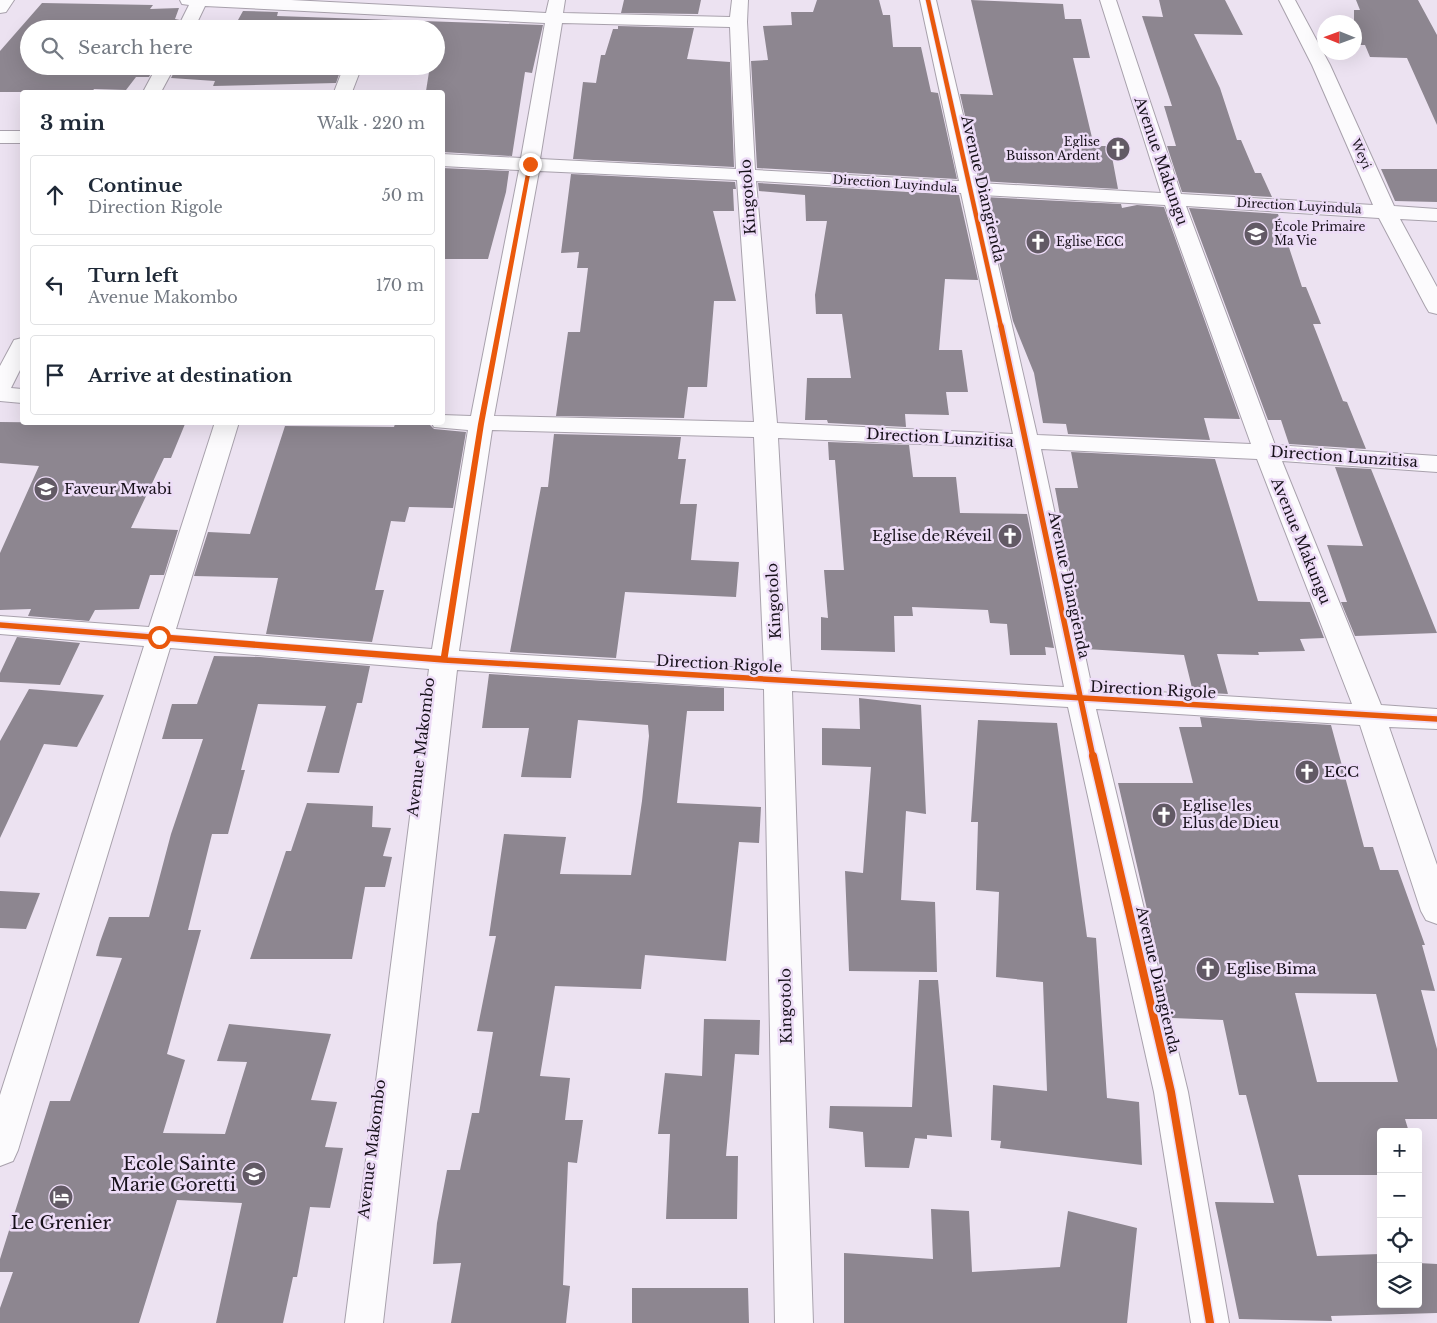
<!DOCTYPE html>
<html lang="en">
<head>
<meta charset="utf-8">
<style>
	:root { --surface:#fff; --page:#f6f6f7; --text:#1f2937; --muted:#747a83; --line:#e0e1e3 }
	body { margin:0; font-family:"Libre Baskerville",serif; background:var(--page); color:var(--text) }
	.controls { position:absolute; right:15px; bottom:15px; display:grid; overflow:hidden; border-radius:5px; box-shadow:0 5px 20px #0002 }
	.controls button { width:45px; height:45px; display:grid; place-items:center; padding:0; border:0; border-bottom:1px solid var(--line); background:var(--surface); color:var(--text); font:25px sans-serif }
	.compass { position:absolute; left:1317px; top:15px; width:45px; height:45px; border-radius:50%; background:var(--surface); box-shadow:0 5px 20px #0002; rotate:271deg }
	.stop { position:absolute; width:15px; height:15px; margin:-11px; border:4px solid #ea580c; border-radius:50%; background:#fff }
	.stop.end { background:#ea580c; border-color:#fff; box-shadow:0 1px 5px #0008 }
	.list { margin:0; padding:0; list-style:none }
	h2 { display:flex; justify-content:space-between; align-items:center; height:65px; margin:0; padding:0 20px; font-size:21px }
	h2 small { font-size:16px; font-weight:400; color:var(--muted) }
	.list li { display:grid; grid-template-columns:32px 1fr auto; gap:15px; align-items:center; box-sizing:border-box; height:80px; margin:0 10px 10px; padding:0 10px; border:1px solid var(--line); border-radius:5px }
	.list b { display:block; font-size:19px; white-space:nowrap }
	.list p { margin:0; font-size:16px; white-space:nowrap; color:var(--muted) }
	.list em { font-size:16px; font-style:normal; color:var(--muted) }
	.icon { flex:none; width:28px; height:28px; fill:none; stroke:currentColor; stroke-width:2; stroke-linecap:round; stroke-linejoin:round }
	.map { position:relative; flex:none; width:1437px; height:1323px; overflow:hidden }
	.search { position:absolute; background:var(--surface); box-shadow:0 5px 20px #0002; left:20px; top:20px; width:425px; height:55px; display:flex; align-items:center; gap:12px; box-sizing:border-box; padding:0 18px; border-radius:28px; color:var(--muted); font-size:19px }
	.panel { position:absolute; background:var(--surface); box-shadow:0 5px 20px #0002; left:20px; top:90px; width:425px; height:335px; border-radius:5px }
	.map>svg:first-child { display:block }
	.building { fill:#8d8690; fill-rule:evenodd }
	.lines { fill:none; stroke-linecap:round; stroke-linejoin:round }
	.minor-casing { stroke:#a8a1ac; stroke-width:2 }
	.minor { fill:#fcfbfd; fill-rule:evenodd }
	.cycleway-far2-casing { stroke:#eddcf7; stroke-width:6 }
	.cycleway-far1-casing { stroke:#eddcf7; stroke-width:9 }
	.cycleway-casing { stroke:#eddcf7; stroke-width:11 }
	.cycleway-far2 { stroke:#e8590c; stroke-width:4.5 }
	.cycleway-far1 { stroke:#e8590c; stroke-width:5.5 }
	.cycleway { stroke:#e8590c; stroke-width:8 }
	.route { fill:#ea580c }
	.labels { text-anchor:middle; stroke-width:5; stroke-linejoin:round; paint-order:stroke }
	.far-poi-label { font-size:12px; fill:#17111a; stroke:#eddcf7; text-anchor:start }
	.far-street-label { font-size:12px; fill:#17111a; stroke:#eddcf7 }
	.street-label { font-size:15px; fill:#17111a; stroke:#eddcf7 }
	.poi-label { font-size:15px; fill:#17111a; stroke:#eddcf7; text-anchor:start }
	.near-poi-label { font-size:18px; fill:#17111a; stroke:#eddcf7; text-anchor:end }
</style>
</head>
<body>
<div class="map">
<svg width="1437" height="1323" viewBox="0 0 1437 1323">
	<rect width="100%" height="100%" fill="#ece2f1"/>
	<path class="building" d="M624,0h77l-3,14 -77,-1z
		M817,0h62l4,15h7l3,32h28l10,45 7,1 19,86 -200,-11 -6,-107 17,-1 -5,-34 29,-1 -1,-13h22z
		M971,0l92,4 2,15h16l9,39h-17l21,88h16l8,43 -138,-8 -20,-87 33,1z
		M1159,0h66l18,35 -49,-1 26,54 17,52h4l14,33h6l11,24 -90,-5 -15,-46h9l-12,-40h8l-30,-90 21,1z
		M1356,0h62l19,35v90l-30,-67 -37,-1 -5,-12h-11v-35h6z
		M42,3l111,2 -3,4 29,-1 -4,11 5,1 -5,9h-146v37h126l-6,11h-13l-10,13 -32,-1 -2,3h-92v-41z
		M243,11l35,1 -1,4 266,9 -11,48 -7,-1 -13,84 -70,-4v-61h-16l3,-19h-67l2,-6h72v-37h-240l4,-9h38z
		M618,26l76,2 -7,31 43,3 4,105 -161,-8 10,-77 13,1 5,-28h4l8,-26h5z
		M177,66h165l-6,17 -123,3 2,-5 -44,-3z
		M442,168l67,3 -3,21 -18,67h-46z
		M1381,169h56v33l-42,-1z
		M571,174l164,8 1,7h-3l1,22h-21l23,90h-22l-7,86h-19l-4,31 -128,-2 12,-84h12l8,-64h-11l2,-16 -18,1z
		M758,183l201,12 19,85 -33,-1 -6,71h23l6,42h-22l3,23 -44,-1 1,13 -78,-4 -1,-3h-22l2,-42h44l-9,-64h-26l-1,-19 12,-74h-21l-1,-26 -46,-4z
		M984,197l137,7 1,4 15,-3 27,2 76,212 -36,-1 6,22 -142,-6 -2,-10 -23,-1 -9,-50 -21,-52z
		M1189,208l89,6 24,73h4l15,37h-8l30,77 4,1 19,47 -77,-5 -8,-24h-13z
		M0,422l185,2 -14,34h-7l-33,70 47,2 -14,45h-14l-11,34 -44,1 -6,11 -61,-5 3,-7 -31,1v-57l39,-87 -39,-3z
		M395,424l35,1 4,4 32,3 -13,76 -44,-1 -4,15 -14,-1 -16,69h9l-12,52 -106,-8 12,-56 -84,-2 14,-44 42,2 35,-108 109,1z
		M554,434l127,3 -3,22h8l-6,45h17l-6,56 48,2 -3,35 -111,-5 -9,66 -106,-6 31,-165h7z
		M828,442l81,3 4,32h43l4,36 67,1 27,134 -9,-1 1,8h-36l-3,-31 -17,-1 -2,-13 -76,-3 1,9h-19l1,36 -74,-2v-33l7,1 -4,-48h20l-9,-110h-6z
		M1071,452l144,7 43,142 52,1 14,36 -24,1 5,12 -47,1 1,3 -42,-1 11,40 -35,-2 -9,-37 -98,-6 -29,-134h3l-5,-27h23z
		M1335,467l36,2 66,164 -82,3 -14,-34h6l-20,-57 36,1z
		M17,637l63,6 -20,42 -60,-3v-9z
		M214,656l46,1 110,9 -8,37h-5l-18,70 -32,-1 19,-66 -68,-2 -17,66h4l-17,64h-16l-24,96h13l-34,124 18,6 -22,73 62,1 22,-72 -30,-1 12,-37 102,10 -20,66 26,2 -12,45 18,1 -13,60 -20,-1 -13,70h-4l-10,46h-67l26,-120 -65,-3 -38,123h-139v-15l13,-36h-13v-13l50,-158h20l52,-143 -26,-2 4,-14 9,-25h40l22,-83 32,-95h-41l10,-35h25z
		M489,674l235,14v23h-37l-10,92 84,4 -2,36 -20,-1 -13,119 -81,-6 -4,34 -86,-3 -15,90 30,2 -5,42h18l-6,43 -9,-1 -5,123 7,1 -4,37h-115l10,-60 -28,1 4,-41 10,-53h13l12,-57h7l14,-81 -16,-1 19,-95h-7l15,-102 62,3 -6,37 71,1 11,-74 7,-65 -1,-11 -70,-5 -7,58 -50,-1 8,-49h-47z
		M29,689l75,6 -27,52 -33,-3 -44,94v-97z
		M859,698l62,7 5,109 -20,-3 -5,89 34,2 2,70 -88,-1 -4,-100 18,2 8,-106 -49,-2v-37l38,1z
		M1200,717l131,8 33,122h9l7,23h18l27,75h-3l13,46 -14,-1 16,59v70h-32l4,13h-28v43h-83l19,81 64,-2v50h37v-41l19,1v49l-106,3 1,5 -93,-2 -24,-117 59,1 -28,-108h-7l-16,-75 -51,-2 -54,-235h75l-14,-56h23zM1295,993l81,1 22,88h-81z
		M978,720l79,3 30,214 9,1 11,160 32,4 3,63 -142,-17 1,-7 -10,-1 2,-55 54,6 -4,-109 -47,-5 3,-85 -23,-2 2,-68h-7z
		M307,803l66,3 -1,21 19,1 -8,28 9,1 -7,30h-20l-13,72h-102l36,-108h5z
		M0,891l40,2 -14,36 -26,-1z
		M919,980h19l14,157 -25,-2v4l-12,-1 -6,30 -44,-1 -2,-35 -34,-4 1,-22 82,1z
		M704,1019l56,1 -1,35 -24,-1 -9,102h12l-1,63h-71l4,-85h-12l7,-61 37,3z
		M931,1209l38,2 3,61 88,-5 8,-56 69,17 -10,95h-283v-70l89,6z
		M632,1288h116l1,35h-117z"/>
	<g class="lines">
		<defs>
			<path id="minor" d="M0,0h14l-8,12 -6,1z
				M180,0h111l255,13 3,-13h16l-2,13 167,4 2,-17h16l-1,22 8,148 204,11 -39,-181h16l43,183 182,10 -61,-193h16l65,194 192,11 -61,-140 -33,-65h16l35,65 64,141 43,3v12l-37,-2 37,68v27l-8,-2 -3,-5 -47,-89 -193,-12 89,239 162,11v16l-155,-11 99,244 56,4v20l-48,-2 48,138v59l-11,-4 -5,-9 -61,-186 -264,-16 92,383 41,231h-38l-37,-231 -86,-385 -276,-16 21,632h-38l-11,-634 -307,-19 -74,653h-38l84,-654 -259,-21 -152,502 -5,11 -13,5v-71l144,-449 -144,-12v-18l149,11 66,-205h24l-63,207 256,20 36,-219 -34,-3 -3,-5h11v-7l29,1 48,-246 -77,-4v-12l79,4 24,-135 -340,-17 -11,23h-17l12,-24 -7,-1zM562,23l168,4 6,142 -196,-10zM539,171l198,9 17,242 -260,-6zM756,181l205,12 52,241 -236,-11zM982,195l183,10 86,239 -214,-9zM492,430l262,7 10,232 -305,-18zM778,438l238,10 48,239 -273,-16zM1041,449l216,10 95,245 -260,-16z
				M157,66h18l-14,26h-18z
				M344,66h18l-10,26h-18z
				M0,131h22v12h-22z
				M22,338v28l-11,22 11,1v14l-22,-2v-35l14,-26z"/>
		</defs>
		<use href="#minor" class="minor-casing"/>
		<use href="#minor" class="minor"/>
		<defs>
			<path id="cycleway-far2" d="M928,0l73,327"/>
			<path id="cycleway-far1" d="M1001,326l92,431
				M0,625l444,35 993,59"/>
			<path id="cycleway" d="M1093,756l78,336 39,231"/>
		</defs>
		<use href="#cycleway-far2" class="cycleway-far2-casing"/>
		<use href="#cycleway-far1" class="cycleway-far1-casing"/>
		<use href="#cycleway" class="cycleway-casing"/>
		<use href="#cycleway-far2" class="cycleway-far2"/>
		<use href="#cycleway-far1" class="cycleway-far1"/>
		<use href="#cycleway" class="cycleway"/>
	</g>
	<path class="route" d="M528,163l4,1 -48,260 -37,238 -290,-23 -2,-2 4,-3 282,22 37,-232z"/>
	<defs>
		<symbol id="church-disc" viewBox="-11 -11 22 22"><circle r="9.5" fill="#625a65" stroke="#eddcf7"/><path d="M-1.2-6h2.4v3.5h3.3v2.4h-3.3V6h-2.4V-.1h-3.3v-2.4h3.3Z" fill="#fff"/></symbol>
		<symbol id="school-disc" viewBox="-11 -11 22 22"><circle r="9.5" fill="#625a65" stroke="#eddcf7"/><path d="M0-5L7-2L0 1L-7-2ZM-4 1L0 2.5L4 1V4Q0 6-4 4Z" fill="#fff"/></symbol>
		<symbol id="hotel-disc" viewBox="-11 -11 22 22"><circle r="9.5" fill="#625a65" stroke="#eddcf7"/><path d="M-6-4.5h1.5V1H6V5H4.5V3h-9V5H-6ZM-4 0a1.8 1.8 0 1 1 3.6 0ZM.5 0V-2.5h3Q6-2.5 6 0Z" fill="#fff"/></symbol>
	</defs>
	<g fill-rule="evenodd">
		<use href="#church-disc" x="1104" y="135" width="28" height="28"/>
		<use href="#school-disc" x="1242" y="220" width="28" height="28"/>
		<use href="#church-disc" x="1024" y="228" width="28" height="28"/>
		<use href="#school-disc" x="32" y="475" width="28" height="28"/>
		<use href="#church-disc" x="996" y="522" width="28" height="28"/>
		<use href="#church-disc" x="1293" y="758" width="28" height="28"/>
		<use href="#church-disc" x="1150" y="801" width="28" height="28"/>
		<use href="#church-disc" x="1194" y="955" width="28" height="28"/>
		<use href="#school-disc" x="240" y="1160" width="28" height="28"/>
		<use href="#hotel-disc" x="47" y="1183" width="28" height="28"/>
	</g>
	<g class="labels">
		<g class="far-poi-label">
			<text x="1100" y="146" text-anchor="end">Eglise<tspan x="1100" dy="14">Buisson Ardent</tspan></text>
			<text x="1274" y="231">École Primaire<tspan x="1274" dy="14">Ma Vie</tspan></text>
			<text x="1056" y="246">Eglise ECC</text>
		</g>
		<g class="far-street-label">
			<text transform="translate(1361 154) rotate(66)" y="4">Weyi</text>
			<text transform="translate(895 184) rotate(4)" y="4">Direction Luyindula</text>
			<text transform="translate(1299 206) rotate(3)" y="4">Direction Luyindula</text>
		</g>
		<g class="street-label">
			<text transform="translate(1161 161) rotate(71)" y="5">Avenue Makungu</text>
			<text transform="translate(983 189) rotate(77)" y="5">Avenue Diangienda</text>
			<text transform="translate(748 197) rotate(-94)" y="5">Kingotolo</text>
			<text transform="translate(940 438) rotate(3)" y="5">Direction Lunzitisa</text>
			<text transform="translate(1344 457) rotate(4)" y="5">Direction Lunzitisa</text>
			<text transform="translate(1301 541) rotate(68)" y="5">Avenue Makungu</text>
			<text transform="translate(1069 585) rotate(78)" y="5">Avenue Diangienda</text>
			<text transform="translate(774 601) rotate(-93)" y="5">Kingotolo</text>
			<text transform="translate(719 664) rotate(3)" y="5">Direction Rigole</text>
			<text transform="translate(1153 690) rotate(3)" y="5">Direction Rigole</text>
			<text transform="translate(421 747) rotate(-83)" y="5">Avenue Makombo</text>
			<text transform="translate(1158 980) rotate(77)" y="5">Avenue Diangienda</text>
			<text transform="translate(786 1006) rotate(-91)" y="5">Kingotolo</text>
			<text transform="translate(372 1149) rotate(-83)" y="5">Avenue Makombo</text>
		</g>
		<g class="poi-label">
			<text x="64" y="494">Faveur Mwabi</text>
			<text x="992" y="541" text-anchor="end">Eglise de Réveil</text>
			<text x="1324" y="777">ECC</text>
			<text x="1182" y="811">Eglise les<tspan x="1182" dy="17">Elus de Dieu</tspan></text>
			<text x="1226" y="974">Eglise Bima</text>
		</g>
		<g class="near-poi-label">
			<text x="236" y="1170">Ecole Sainte<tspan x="236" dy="21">Marie Goretti</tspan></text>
			<text x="61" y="1229" text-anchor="middle">Le Grenier</text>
		</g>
	</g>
</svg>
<div class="controls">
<button>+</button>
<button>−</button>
<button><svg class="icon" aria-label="locate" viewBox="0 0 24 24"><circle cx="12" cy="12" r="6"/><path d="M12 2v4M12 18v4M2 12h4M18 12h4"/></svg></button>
<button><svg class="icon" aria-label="layers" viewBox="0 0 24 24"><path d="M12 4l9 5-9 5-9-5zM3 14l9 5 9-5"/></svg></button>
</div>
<svg class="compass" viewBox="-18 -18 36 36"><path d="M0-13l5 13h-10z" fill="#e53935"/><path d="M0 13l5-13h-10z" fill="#747a83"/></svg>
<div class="stop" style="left:159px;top:637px"></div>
<div class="stop end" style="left:530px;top:164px"></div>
<div class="search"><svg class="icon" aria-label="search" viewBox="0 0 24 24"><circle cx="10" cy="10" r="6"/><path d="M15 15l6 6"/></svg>Search here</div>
<section class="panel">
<h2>3 min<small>Walk · 220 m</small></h2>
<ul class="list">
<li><svg class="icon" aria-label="ahead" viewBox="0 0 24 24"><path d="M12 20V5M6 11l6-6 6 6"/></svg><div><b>Continue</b><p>Direction Rigole</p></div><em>50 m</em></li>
<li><svg class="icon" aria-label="left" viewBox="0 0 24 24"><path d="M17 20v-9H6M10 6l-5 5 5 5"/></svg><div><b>Turn left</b><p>Avenue Makombo</p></div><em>170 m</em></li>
<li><svg class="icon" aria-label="arrive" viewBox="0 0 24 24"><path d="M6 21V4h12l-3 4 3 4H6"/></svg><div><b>Arrive at destination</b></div></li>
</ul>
</section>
</div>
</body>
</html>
